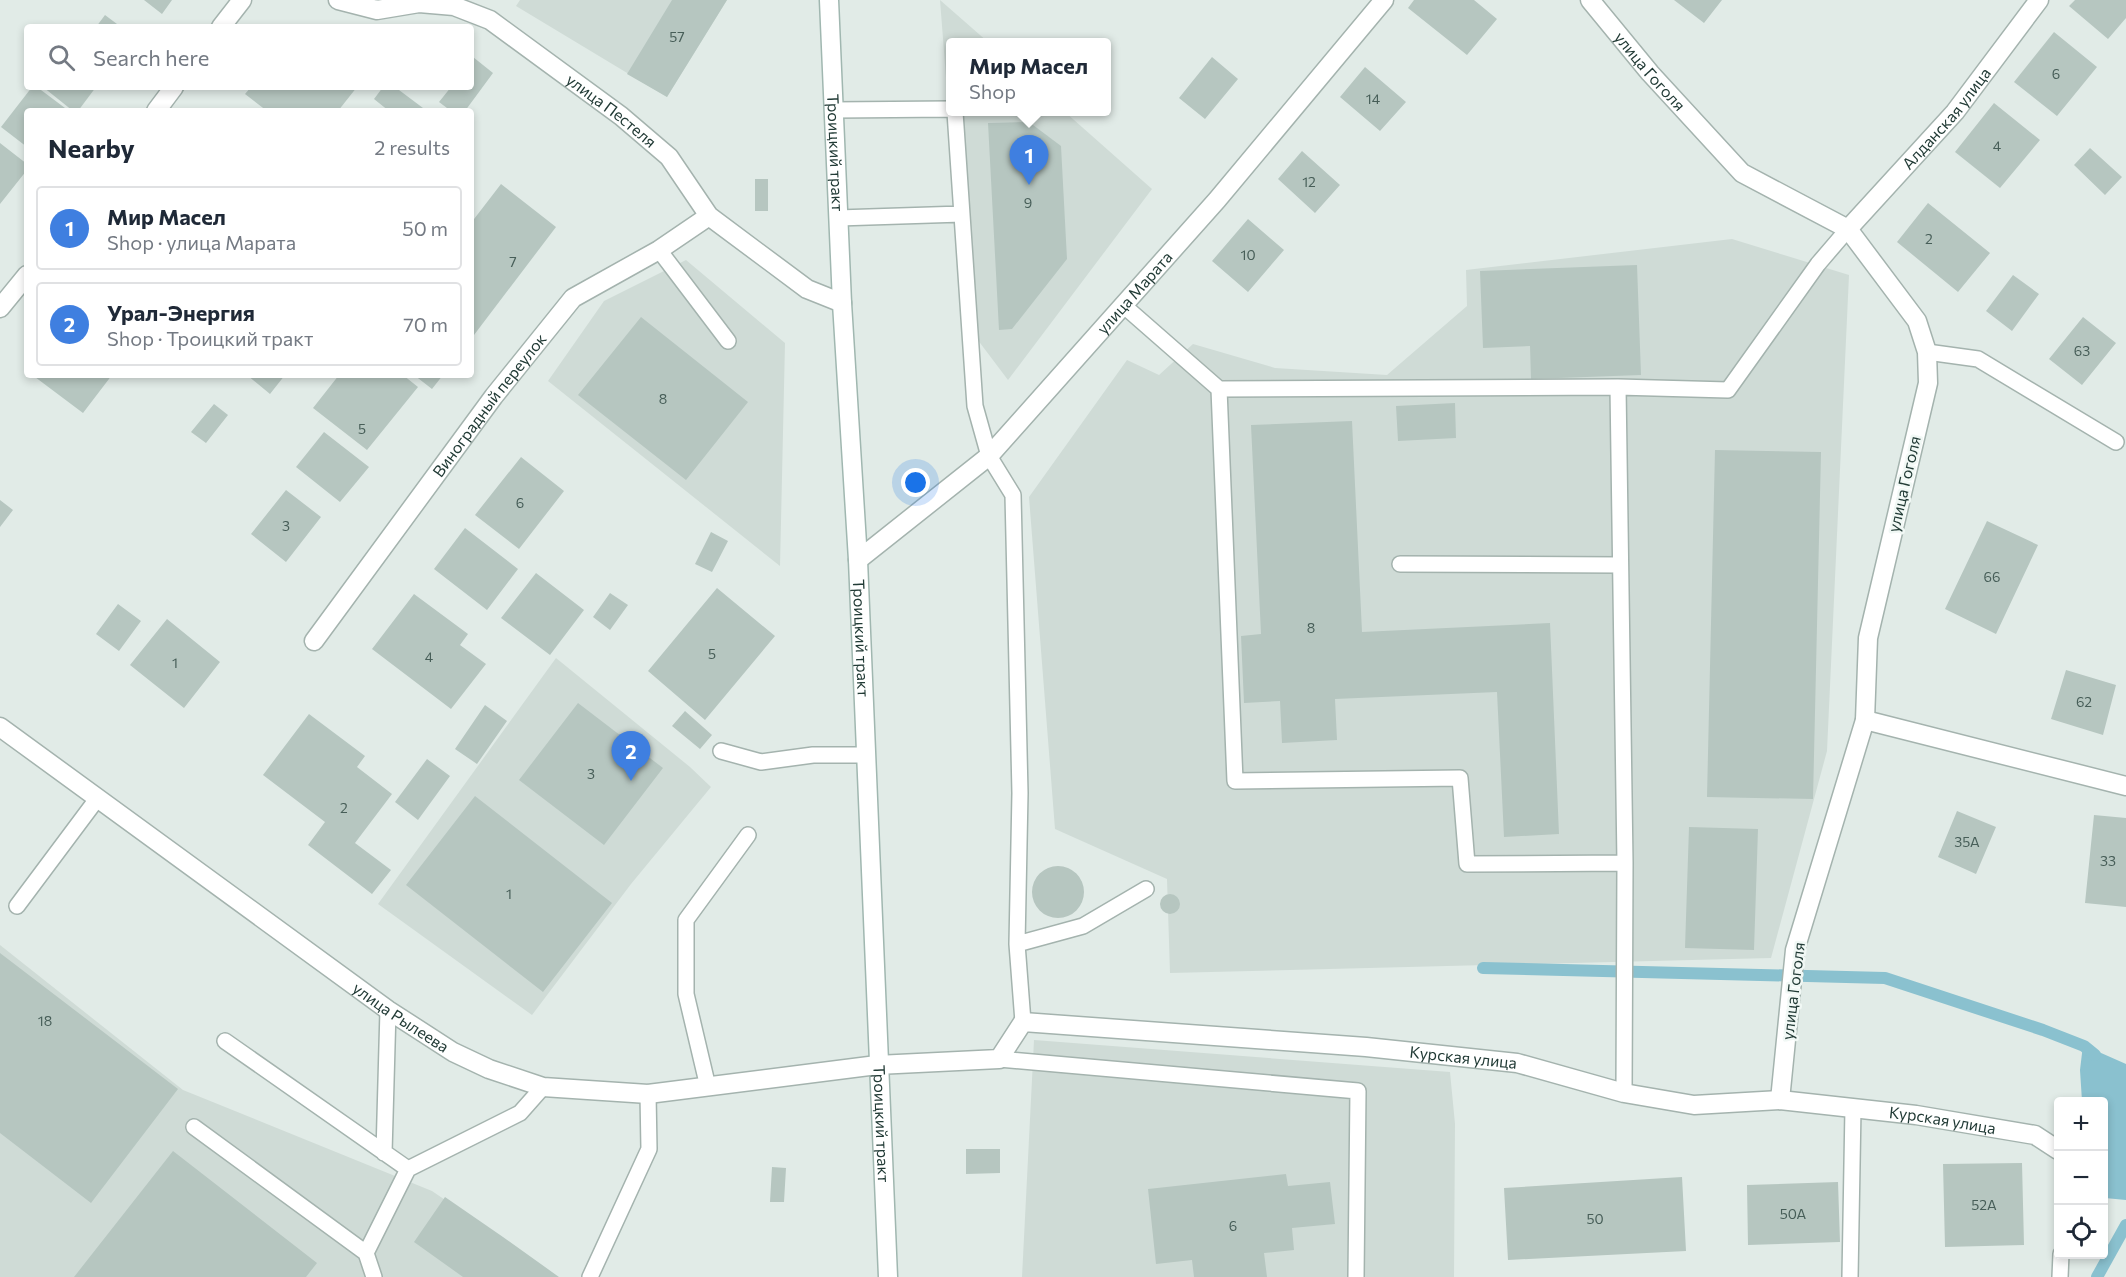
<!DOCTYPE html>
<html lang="en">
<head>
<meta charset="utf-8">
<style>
	:root { --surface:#fff; --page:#f6f6f7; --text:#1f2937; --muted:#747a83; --line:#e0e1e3; --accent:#7d5447 }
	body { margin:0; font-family:Commissioner,sans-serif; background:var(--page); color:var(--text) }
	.controls { position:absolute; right:18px; bottom:18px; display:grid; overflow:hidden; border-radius:6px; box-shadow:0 3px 9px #0003 }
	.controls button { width:54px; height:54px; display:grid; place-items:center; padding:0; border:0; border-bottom:2px solid var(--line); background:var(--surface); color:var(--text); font:30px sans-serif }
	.you { position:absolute; left:916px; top:483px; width:21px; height:21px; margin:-15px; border:4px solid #fff; border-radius:50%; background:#1a73e8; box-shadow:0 0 0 9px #1a73e833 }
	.badge { display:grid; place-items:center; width:39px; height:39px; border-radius:50%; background:var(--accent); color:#fff; font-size:20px; font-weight:700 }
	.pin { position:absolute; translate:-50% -50px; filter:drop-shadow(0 2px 3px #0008) }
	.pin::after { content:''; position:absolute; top:32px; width:21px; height:18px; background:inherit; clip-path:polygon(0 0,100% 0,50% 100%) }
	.popup { position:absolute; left:946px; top:38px; width:165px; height:78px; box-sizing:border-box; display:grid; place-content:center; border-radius:6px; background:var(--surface); filter:drop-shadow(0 2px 4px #0005); font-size:20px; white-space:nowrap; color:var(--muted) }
	.popup b { font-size:22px; color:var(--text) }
	.popup::after { content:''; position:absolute; left:50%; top:100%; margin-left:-12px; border:12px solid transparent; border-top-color:var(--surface) }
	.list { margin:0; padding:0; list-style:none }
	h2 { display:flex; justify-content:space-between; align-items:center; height:78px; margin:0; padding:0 24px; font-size:26px }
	h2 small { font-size:20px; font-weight:400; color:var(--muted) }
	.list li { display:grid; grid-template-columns:39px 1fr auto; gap:18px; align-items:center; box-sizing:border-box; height:84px; margin:0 12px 12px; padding:0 12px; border:2px solid var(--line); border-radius:6px }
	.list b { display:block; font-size:22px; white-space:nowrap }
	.list p { margin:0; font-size:20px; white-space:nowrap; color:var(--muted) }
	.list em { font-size:20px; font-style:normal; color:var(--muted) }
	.icon { flex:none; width:33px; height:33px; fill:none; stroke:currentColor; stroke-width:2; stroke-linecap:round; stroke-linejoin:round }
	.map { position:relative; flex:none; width:2126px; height:1277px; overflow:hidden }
	.search { position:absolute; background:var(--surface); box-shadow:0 3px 9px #0003; left:24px; top:24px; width:450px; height:66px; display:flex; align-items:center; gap:15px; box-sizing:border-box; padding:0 21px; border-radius:6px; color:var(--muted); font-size:22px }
	.panel { position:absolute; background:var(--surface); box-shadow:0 3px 9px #0003; left:24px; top:108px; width:450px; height:270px; border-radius:6px }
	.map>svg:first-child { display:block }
	.built { fill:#cfdbd6 }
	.water { fill:#8ac1cf }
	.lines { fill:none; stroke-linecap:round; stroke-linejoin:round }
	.stream { stroke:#8ac1cf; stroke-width:12 }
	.building { fill:#b6c6c0 }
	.service-casing { stroke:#a4b3ae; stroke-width:18 }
	.minor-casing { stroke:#a4b3ae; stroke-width:21 }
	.tertiary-casing { stroke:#a4b3ae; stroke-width:21 }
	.secondary-casing { stroke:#a0b7b0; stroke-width:21 }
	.service { stroke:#fff; stroke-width:15 }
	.minor { stroke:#fff; stroke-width:18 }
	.tertiary { stroke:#fff; stroke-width:18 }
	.secondary { stroke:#fff; stroke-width:18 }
	.labels { text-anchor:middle; stroke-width:5; stroke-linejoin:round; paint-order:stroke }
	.number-label { font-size:14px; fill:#475e58 }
	.street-label { font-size:16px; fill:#223b36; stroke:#f1f8f5 }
</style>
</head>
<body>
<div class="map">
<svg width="2126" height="1277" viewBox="0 0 2126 1277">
	<rect width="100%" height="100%" fill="#e1ebe7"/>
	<path class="built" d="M520,0h207l-60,97 -151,-91z
		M940,0l48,42h-37v70h114l87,77 -144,191 -43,-57z
		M1732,239l117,36 -22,476 -56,207 -601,15 -3,-94 -112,-50 -26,-332 98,-137 32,15 34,-31 82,24 112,7 80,-69 -1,-36z
		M686,260l99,83 -5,223 -232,-185 56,-80z
		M556,658l134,109 21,20 -80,97 -99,131 -154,-111z
		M0,945l183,145 249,101 126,86h-558z
		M1034,1040l416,32 5,52 -1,153h-432z"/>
	<path class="water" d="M2083,1045l43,19v136l-21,-2 -1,-3v-93l-22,-1 -2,-31z"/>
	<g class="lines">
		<path class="stream" d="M1483,968l402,10 158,52 41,16 11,9
			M2097,1277l29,-52"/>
	</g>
	<path class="building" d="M144,0h28l-10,14z
		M672,0h55l-60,97 -40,-23z
		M1414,0h60l23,19 -30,36 -59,-47z
		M1674,0h48l-18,23z
		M2075,0h51v18l-18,21 -39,-33z
		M105,15l16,12h-25z
		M2054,32l43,35 -40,49 -43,-34z
		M473,57l20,16 -28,38h-14l-12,-9 12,-15h20z
		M1212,57l26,22 -33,40 -26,-21z
		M1365,67l41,35 -26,29 -40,-34z
		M32,87h5l32,24h-42v36l-26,-20z
		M43,87h53l-18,24h-5z
		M251,87h106l-19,24h-71l-22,-17z
		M383,87h12l32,24h-38l-15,-12z
		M1994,103l46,37 -40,48 -45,-36z
		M1029,122l32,24 6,113 -55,70 -13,1 -11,-207z
		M0,143l27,21v6l-27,34z
		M2090,148l32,29 -17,18 -31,-30z
		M1302,151l38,34 -25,28 -37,-34z
		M755,179h13v32h-13z
		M501,184l55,43 -82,108 -3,-2v-110z
		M1928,203l62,50 -32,39 -61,-50z
		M1248,219l36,31 -36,42 -36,-31z
		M1637,265l4,110 -110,4 -1,-33 -47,2 -3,-77z
		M2013,275l26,19 -27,37 -26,-20z
		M641,317l107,85 -62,78 -108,-85z
		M2083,317l33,26 -34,42 -33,-26z
		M37,375h75l-29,38 -48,-36z
		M247,375h38l-15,19z
		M339,375h64l15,12 -51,63 -54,-42z
		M414,375h29l-11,14z
		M1455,403l1,35 -58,3 -2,-35z
		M214,404l14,11 -22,28 -15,-11z
		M1352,421l10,211 188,-9 9,211 -55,3 -7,-145 -162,7 2,41 -55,3 -2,-42 -36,2 -3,-67 20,-2 -10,-209z
		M324,432l45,35 -29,35 -44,-35z
		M1715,450l106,2 -8,347 -106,-2z
		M521,457l43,34 -45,58 -44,-34z
		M286,490l35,27 -35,45 -35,-28z
		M0,500l13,10 -13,17z
		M1987,521l51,24 -42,89 -51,-25z
		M465,528l53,41 -31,41 -53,-41z
		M711,532l17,9 -16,31 -17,-8z
		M536,573l48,37 -34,45 -49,-37z
		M717,588l58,48 -70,84 -57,-49z
		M610,593l18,12 -18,25 -17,-13z
		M414,594l54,40 -8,11 26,19 -35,45 -79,-60z
		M118,604l23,17 -22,30 -23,-17z
		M167,619l53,43 -36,46 -54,-43z
		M2066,670l50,15 -13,50 -52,-16z
		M578,703l85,65 -59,77 -85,-65z
		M485,705l22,16 -30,43 -22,-15z
		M685,711l27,24 -12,14 -28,-23z
		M309,714l56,42 -8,11 35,27 -37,49 36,27 -19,24 -64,-49 17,-23 -62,-47z
		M427,759l23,17 -32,44 -23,-18z
		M475,796l137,107 -69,89 -137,-107z
		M1957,811l39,16 -20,47 -38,-17z
		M2094,815l32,3v89l-41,-4z
		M1689,827l69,2 -4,121 -69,-2z
		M1032 892a26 26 0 1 1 52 0a26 26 0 1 1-52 0Z
		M1160 904a10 10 0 1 1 20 0a10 10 0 1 1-20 0Z
		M0,953l178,136 -87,114 -91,-70z
		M966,1149h34v24l-34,1z
		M173,1151l144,112 -11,14h-232z
		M2022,1163l2,82 -79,2 -2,-83z
		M772,1167l14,1 -2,34h-14z
		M1286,1174l2,12 42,-4 5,42 -43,4 2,22 -30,3 3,24h-73l-2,-17 -36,4 -8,-75z
		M1682,1177l4,74 -178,9 -4,-72z
		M1838,1182l2,60 -92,3 -1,-60z
		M445,1197l58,40 56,40h-96l-49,-35z"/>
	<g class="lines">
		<defs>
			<path id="service" d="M834,110l117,-1
				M955,112l20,294 14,50 24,39 7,298 -3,151 6,78
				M838,218l124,-4
				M659,250l69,91
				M1123,305l96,84 16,392 225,-3 7,86 158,-1
				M1927,352l51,7 138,83
				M1618,387l110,3 90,-126 30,-35
				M1219,389l399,-2 7,476 -1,230
				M1400,564l220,1
				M721,751l40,11 52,-7h53
				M17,906l80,-107
				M1017,944l66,-18 63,-37
				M225,1041l183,128
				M999,1059l359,32 -2,186
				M708,1087l-22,-93v-74l62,-85
				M194,1127l172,126
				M384,1153l4,-143
				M374,1277l-8,-24 42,-84 112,-56 23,-26
				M590,1277l59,-128 -1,-55
				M1850,1277l3,-169
				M2060,1277l1,-23"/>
			<g id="minor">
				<path id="s1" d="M338,0l39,10 42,-7 35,3 36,14 131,96 48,41 40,59 98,73 35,14"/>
				<path id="s2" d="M1590,0l60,73 92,100 106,56 69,92 10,31 1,31 -60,255 -3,82 -70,230 -15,150"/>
				<path d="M221,27l21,-27"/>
				<path d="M156,111l18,-24"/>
				<path id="s3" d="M1848,229l107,-117 84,-112"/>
				<path d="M0,308l27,-33"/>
				<path id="s4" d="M858,560l131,-104 228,-256 167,-200"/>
				<path id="s5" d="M314,641l180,-245 79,-98 86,-48 50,-34"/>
				<path d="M1865,720l261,66"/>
				<path id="s6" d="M877,1065l122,-6 24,-37 343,25 151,16 107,30 70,12 86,-5 136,15 119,20 23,15"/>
			</g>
			<g id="tertiary">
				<path id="s7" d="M0,727l388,283 65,42 36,17 54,18 105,7 229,-29"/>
			</g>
			<g id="secondary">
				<path id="s8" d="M829,0l13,303 16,257 30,717"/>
			</g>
		</defs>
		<use href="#service" class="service-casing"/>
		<use href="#minor" class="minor-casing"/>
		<use href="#tertiary" class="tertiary-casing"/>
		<use href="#secondary" class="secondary-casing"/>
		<use href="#service" class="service"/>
		<use href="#minor" class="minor"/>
		<use href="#tertiary" class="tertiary"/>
		<use href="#secondary" class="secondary"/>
	</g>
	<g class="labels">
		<g class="number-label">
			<text x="677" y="42">57</text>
			<text x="2056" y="79">6</text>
			<text x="1373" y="104">14</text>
			<text x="1997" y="151">4</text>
			<text x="1309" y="187">12</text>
			<text x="1028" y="208">9</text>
			<text x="1929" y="244">2</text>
			<text x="1248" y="260">10</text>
			<text x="513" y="267">7</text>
			<text x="2082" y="356">63</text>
			<text x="663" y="404">8</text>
			<text x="362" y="434">5</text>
			<text x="520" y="508">6</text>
			<text x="286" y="531">3</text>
			<text x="1992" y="582">66</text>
			<text x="1311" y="633">8</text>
			<text x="712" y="659">5</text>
			<text x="429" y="662">4</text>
			<text x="175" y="668">1</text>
			<text x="2084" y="707">62</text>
			<text x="591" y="779">3</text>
			<text x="344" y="813">2</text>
			<text x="1967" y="847">35А</text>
			<text x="2108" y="866">33</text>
			<text x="509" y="899">1</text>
			<text x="45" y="1026">18</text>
			<text x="1984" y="1210">52А</text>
			<text x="1793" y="1219">50А</text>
			<text x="1595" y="1224">50</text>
			<text x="1233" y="1231">6</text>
		</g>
		<g class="street-label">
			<text dy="6" stroke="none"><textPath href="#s2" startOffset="93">улица Гоголя</textPath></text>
			<text dy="6" stroke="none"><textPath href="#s1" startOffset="308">улица Пестеля</textPath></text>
			<text dy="6" stroke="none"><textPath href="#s3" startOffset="148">Алданская улица</textPath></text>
			<text dy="6" stroke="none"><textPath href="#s8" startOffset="153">Троицкий тракт</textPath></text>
			<text dy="6" stroke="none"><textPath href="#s4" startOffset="386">улица Марата</textPath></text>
			<text dy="6" stroke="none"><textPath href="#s5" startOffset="294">Виноградный переулок</textPath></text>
			<text transform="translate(1904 484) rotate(-77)" y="6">улица Гоголя</text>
			<text dy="6" stroke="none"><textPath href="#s8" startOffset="639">Троицкий тракт</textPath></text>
			<text transform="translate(1793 991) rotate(-83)" y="6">улица Гоголя</text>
			<text dy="6" stroke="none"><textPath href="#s7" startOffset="495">улица Рылеева</textPath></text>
			<text dy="6" stroke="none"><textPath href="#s6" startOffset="608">Курская улица</textPath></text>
			<text dy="6" stroke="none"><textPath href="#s6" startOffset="1094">Курская улица</textPath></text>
			<text dy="6" stroke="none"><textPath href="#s8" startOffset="1125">Троицкий тракт</textPath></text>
		</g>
	</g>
</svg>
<div class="controls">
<button>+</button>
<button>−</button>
<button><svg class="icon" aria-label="locate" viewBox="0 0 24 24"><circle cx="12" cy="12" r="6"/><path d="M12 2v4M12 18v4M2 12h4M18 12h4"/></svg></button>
</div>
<div class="you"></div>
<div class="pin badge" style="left:1029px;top:185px;background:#3f7fe0">1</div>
<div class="popup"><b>Мир Масел</b>Shop</div>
<div class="pin badge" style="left:631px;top:781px;background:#3f7fe0">2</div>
<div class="search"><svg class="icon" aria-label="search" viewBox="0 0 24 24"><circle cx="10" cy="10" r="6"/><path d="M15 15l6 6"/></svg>Search here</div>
<section class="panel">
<h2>Nearby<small>2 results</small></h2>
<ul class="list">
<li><span class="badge" style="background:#3f7fe0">1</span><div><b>Мир Масел</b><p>Shop · улица Марата</p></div><em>50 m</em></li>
<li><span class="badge" style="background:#3f7fe0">2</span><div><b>Урал-Энергия</b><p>Shop · Троицкий тракт</p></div><em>70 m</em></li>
</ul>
</section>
</div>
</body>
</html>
